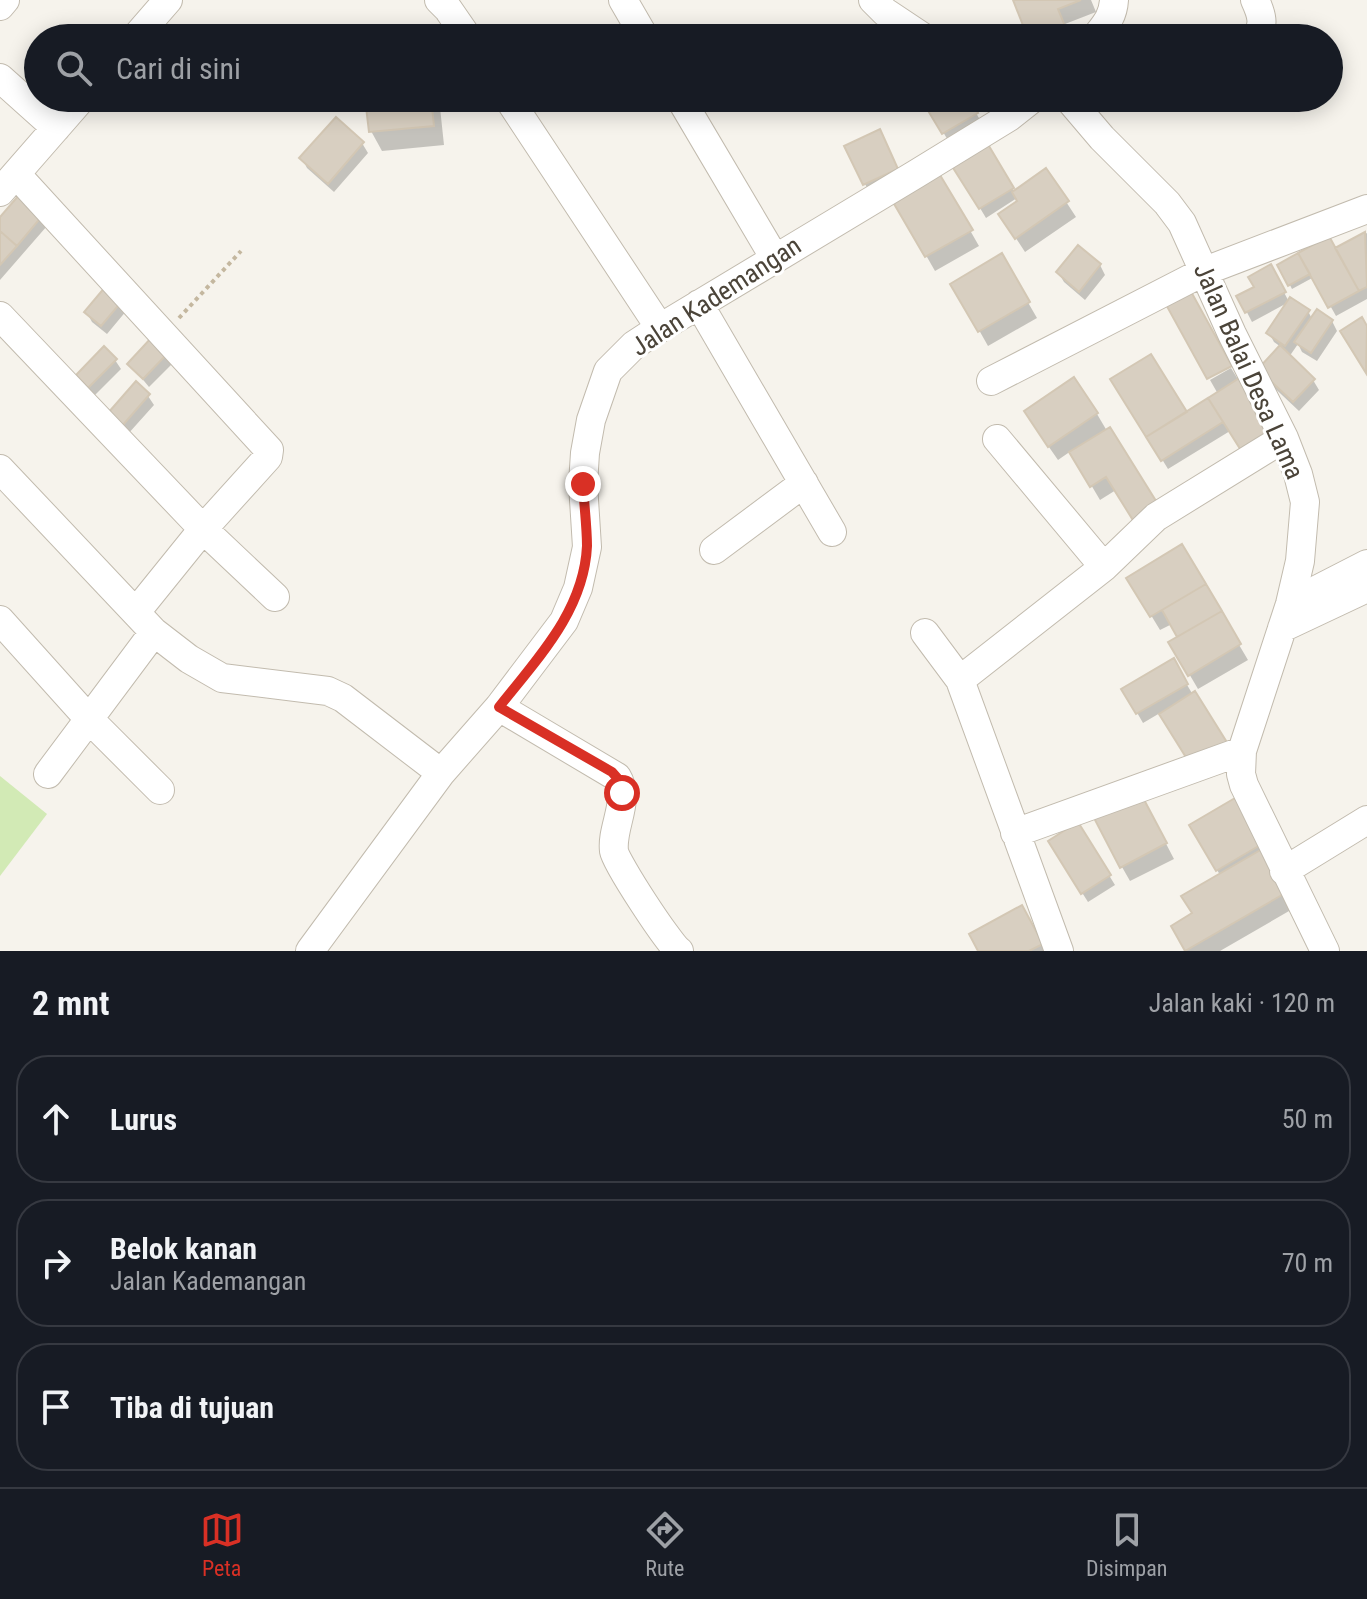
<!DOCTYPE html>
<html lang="id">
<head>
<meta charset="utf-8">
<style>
	:root { --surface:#171b24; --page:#242831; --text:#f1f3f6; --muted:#9ea1a6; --line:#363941; --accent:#d93025 }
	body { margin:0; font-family:"Roboto Condensed",sans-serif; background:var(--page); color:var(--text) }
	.stop { position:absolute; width:24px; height:24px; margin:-18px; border:6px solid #d93025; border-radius:50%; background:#fff }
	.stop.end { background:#d93025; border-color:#fff; box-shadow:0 2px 8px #0008 }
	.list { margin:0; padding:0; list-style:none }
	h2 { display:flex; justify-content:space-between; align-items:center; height:104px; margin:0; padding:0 32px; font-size:34px }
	h2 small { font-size:26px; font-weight:400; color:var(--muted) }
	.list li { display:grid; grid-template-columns:52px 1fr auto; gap:24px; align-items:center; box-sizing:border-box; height:128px; margin:0 16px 16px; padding:0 16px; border:2px solid var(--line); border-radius:32px }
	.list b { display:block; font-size:30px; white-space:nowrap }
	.list p { margin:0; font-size:26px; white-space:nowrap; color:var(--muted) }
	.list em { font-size:26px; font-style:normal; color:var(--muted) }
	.icon { flex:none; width:44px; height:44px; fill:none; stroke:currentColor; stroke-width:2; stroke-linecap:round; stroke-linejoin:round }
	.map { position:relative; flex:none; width:1367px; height:951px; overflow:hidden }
	.search { position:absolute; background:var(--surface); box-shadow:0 4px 20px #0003; left:24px; right:24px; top:24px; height:88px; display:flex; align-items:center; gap:20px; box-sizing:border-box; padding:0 28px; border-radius:44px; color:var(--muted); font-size:30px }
	.sheet { height:536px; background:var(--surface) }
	nav { display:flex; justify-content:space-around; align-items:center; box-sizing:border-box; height:112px; border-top:2px solid var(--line); background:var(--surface); font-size:22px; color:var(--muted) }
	nav a { display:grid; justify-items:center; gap:4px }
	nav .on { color:var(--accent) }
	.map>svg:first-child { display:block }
	.grass { fill:#d2eab5 }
	.shadow { fill:#0003 }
	.building { fill:#d8cfc1; stroke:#d3c7b4; stroke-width:2 }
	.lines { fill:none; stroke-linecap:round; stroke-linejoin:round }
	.minor-casing { stroke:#c2bbae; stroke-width:30 }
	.path { stroke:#c4b79f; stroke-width:4; stroke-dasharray:4 4; stroke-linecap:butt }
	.minor { stroke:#fff; stroke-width:28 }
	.route { stroke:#d93025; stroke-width:10 }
	.labels { text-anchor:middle; stroke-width:6; stroke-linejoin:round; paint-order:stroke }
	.street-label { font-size:26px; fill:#4b4439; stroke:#fff }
</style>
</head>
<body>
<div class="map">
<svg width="1367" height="951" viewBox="0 0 1367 951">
	<rect width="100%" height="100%" fill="#f6f3ec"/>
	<path class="grass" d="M0,776l47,38 -47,62z"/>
	<path class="shadow" d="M1015,0h76l5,12 -31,12 6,14h-40z
		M367,98h72l5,47 -62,6 -11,-20z
		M927,98h40l15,25 -33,19 -25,-42z
		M879,131l23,48 -32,15 -23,-47z
		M362,143l6,10 -34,39 -27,-24 -5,-10z
		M985,144l30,49 31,-22 30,46 -51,35 -15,-23 9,-27 -2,-4 -31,20 -33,-55z
		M940,178l39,68 -44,25 -39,-68z
		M20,197l27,29 -47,54v-60z
		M1367,233v66l-31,17 -22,-39 -22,12 -12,-23 55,-16z
		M1079,248l21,17 5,10 -20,25 -21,-18 -6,-10z
		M1001,256l36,62 -49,28 -35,-62z
		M1271,267l18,35 19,9 4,8 20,2 5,10 -20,30 -15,-9 -4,-8 -9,13 24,23 6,10 -20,21 -34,-32 16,-32 -7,-5 -5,-9 20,-31 -37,20 -13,-25 18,-9z
		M106,289l21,21 -20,24 -15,-12 -5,-9z
		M167,353l6,10 -24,24 -19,-23z
		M115,360l6,9 -27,27 -16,-21z
		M1231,368l8,13 -9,50 -62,38 -46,-75 64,20 32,-20 -8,-14z
		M148,396l6,9 -26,29 -12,-11z
		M1097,414l10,17 9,59 -16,10 -29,-49 -13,9 -23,-33z
		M1181,547l67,113 -50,29 -27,-46 9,-5 -8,-14 -12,6 -31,-51z
		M1173,661l20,34 -23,35 -10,-17 -17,10 -19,-33z
		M1234,800l62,107 -76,44h-33l-14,-24 22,-13 25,-39 -29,-50z
		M1149,811l25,48 -44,22 -8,-14z
		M1078,825l37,60 -27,17 -38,-60z
		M1022,908l23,43h-65z"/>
	<path class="building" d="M1013,0h68l-23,9 7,17 -29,12h-8z
		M365,98h66l3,28 -65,6z
		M923,98h46l9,15 -36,21 -21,-35z
		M336,117l28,25 -36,42 -29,-26z
		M880,129l18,40 -35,16 -19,-39z
		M986,141l28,47 -35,21 -29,-46z
		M1046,168l23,33 -54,38 -17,-25 19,-13 -5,-9z
		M940,175l33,55 -48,27 -32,-55z
		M19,195l24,20 -26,31 -17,-15v-14z
		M0,231l17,15 -17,19z
		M1365,232l2,55 -8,4 -24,-43z
		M1329,236l30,55 -31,17 -30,-55z
		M1078,245l23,19 -22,28 -23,-20z
		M1002,253l28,49 -52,30 -28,-48z
		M1298,253l12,21 -22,12 -11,-21z
		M1271,264l15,28 -41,21 -9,-17 18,-9 -6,-10z
		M106,286l17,14 -22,26 -17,-14z
		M1189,288l43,78 -25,13 -43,-78z
		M1290,297l20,13 -25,36 -19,-13z
		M1317,309l16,11 -22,33 -17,-11z
		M1362,317l5,9 -1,47 -26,-42z
		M153,336l16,16 -26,27 -16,-15z
		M1280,345l35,34 -22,23 -35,-33z
		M104,346l13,13 -29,29 -12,-13z
		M1151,354l36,58 -41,25 -36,-58z
		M1074,377l24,36 -50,34 -24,-36z
		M1241,377l36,57 -33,21 -36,-57z
		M136,381l14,13 -28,32 -14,-13z
		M1208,398l15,24 -62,39 -15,-24z
		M1110,427l51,82 -25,16 -30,-48 -16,10 -21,-35z
		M1182,544l24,40 -56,33 -24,-39z
		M1206,584l16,27 -45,26 -15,-27z
		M1222,611l19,33 -53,32 -20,-34z
		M1174,658l14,26 -52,30 -15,-25z
		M1195,691l33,53 -36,23 -33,-53z
		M1141,794l26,49 -47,25 -26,-50z
		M1235,798l27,46 -46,27 -27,-46z
		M1078,822l33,53 -30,19 -33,-53z
		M1264,848l25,43 -104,60 -14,-25 21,-13 -11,-17z
		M1022,905l21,39 -14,7h-51l-9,-17z"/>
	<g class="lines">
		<defs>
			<path id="minor" d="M439,0l9,9 20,29
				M623,0l22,38
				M873,0l12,12 39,26
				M0,6l5,-6
				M135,38l33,-38
				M1095,38c10,-13 18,-21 19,-38
				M1255,38c11,-12 6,-25 0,-38
				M0,78l56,50
				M508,98l152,230
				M680,98l94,159
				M1068,98l34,40 65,65 15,20 50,111 52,104 14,36 7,28 -5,59 -10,43 -48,147 -1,23 3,11 81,166
				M16,174l253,276 -1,7 -65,72 -67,83
				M0,192l82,-94
				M699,304l133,228
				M0,316l203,213 72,68
				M991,381l214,-110 162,-62
				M997,439l107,128
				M0,469l154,163 35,27 33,19 106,13 15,7 98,75
				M714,550l90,-67
				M1293,602l74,-38
				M0,620l88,98 72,72
				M1282,628l85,-40
				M925,633l35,47 99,271
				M960,680l144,-113 52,-50 128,-79
				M499,707l118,70c14,23 -6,50 -3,74 2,12 55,93 65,100
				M48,774l106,-142
				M1015,833l227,-82
				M1284,871l83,-51
				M310,951l131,-178 58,-66 65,-86 14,-33 9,-41 -4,-63 2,-31 6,-33 17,-49 26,-26 26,-17 256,-154 93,-57 24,-19"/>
		</defs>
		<use href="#minor" class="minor-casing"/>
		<path class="path" d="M179,318l62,-67"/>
		<use href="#minor" class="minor"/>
	</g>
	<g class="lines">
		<path class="route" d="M583,484c1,21 4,42 4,62 -3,65 -50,113 -88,161l113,65 7,8 3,13"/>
	</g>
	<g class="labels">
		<g class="street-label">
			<text transform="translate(716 296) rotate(-33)" y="9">Jalan Kademangan</text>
			<text transform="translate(1249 371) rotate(66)" y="9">Jalan Balai Desa Lama</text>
		</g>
	</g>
</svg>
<div class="stop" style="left:622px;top:793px"></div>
<div class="stop end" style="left:583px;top:484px"></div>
<div class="search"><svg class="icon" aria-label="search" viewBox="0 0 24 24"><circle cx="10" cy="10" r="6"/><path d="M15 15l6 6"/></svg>Cari di sini</div>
</div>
<section class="sheet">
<h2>2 mnt<small>Jalan kaki · 120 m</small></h2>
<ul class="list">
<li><svg class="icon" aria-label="ahead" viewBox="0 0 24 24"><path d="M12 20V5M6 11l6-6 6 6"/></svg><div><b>Lurus</b></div><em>50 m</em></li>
<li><svg class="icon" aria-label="right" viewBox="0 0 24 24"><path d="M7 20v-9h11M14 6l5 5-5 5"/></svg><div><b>Belok kanan</b><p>Jalan Kademangan</p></div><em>70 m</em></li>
<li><svg class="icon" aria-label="arrive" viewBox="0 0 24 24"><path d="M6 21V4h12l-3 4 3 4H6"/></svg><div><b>Tiba di tujuan</b></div></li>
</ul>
</section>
<nav>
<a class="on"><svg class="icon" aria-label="map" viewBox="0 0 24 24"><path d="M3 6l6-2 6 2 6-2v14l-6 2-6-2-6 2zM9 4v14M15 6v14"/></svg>Peta</a>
<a><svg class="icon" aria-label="directions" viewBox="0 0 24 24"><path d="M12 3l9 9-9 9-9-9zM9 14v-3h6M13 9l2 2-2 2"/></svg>Rute</a>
<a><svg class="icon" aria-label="saved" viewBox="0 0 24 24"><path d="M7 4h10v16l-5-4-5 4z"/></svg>Disimpan</a>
</nav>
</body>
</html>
